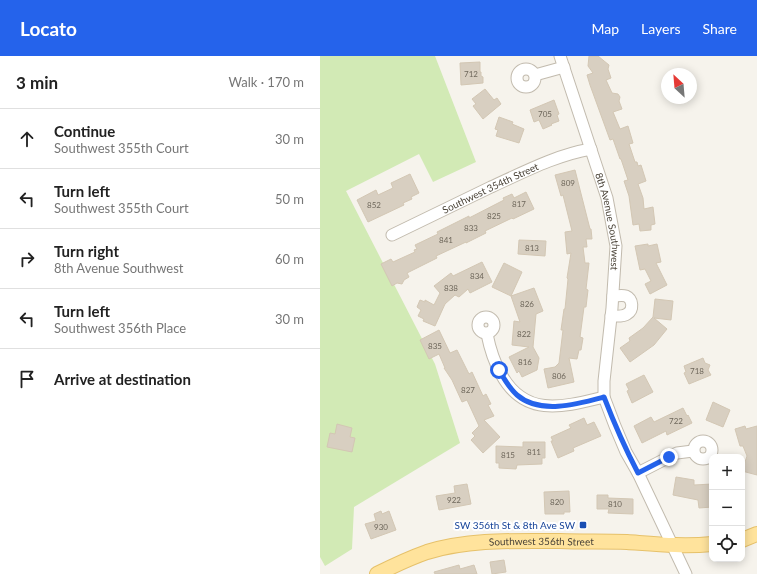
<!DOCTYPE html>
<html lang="en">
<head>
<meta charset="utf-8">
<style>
	:root { --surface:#fff; --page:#f6f6f6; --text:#222; --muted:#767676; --line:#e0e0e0; --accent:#2563eb }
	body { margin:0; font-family:Lato,sans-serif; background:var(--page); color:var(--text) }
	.controls { position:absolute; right:12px; bottom:12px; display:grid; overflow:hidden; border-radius:8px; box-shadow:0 2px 10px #0003 }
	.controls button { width:36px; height:36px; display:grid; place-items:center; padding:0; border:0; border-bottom:1px solid var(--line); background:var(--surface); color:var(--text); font:20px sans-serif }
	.compass { position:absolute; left:341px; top:12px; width:36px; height:36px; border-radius:50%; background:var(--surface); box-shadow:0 2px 10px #0003; rotate:334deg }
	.stop { position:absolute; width:12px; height:12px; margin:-9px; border:3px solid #2563eb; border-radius:50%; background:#fff }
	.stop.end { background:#2563eb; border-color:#fff; box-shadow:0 1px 4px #0008 }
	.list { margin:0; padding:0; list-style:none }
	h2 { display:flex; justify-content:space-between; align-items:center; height:52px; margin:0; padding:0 16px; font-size:17px }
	h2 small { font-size:13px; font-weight:400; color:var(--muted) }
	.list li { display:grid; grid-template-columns:26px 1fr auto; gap:12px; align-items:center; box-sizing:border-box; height:60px; padding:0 16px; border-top:1px solid var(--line) }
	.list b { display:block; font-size:15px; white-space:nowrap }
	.list p { margin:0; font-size:13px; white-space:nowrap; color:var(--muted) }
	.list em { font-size:13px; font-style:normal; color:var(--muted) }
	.icon { flex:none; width:22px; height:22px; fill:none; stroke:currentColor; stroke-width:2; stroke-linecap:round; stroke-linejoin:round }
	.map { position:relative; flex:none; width:437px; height:518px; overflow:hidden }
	header { display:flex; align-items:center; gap:24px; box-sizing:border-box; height:56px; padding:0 20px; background:var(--accent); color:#fff }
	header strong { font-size:19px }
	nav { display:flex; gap:22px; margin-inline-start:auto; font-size:14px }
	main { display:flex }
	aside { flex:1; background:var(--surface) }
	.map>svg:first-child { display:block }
	.green { fill:#d2eab5 }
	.building { fill:#d8cfc1; stroke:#d3c7b4 }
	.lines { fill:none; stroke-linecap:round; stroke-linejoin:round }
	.minor-casing { stroke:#c2bbae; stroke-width:13 }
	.major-casing { stroke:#e6c16a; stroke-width:16 }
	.minor { stroke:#fff; stroke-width:11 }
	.major { stroke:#ffe39c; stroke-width:14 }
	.route { stroke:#2563eb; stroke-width:5 }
	.transit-dot { fill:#1a4fb4; stroke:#fff; stroke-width:1.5 }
	.labels { text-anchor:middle; stroke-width:4; stroke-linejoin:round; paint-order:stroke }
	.number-label { font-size:8px; fill:#6e675b }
	.street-label { font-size:10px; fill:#4b4439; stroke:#fff }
	.transit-label { font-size:10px; fill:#164399; stroke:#fff; text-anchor:end }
</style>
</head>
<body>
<header>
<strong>Locato</strong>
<nav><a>Map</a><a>Layers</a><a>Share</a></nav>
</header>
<main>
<aside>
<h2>3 min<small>Walk · 170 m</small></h2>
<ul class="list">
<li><svg class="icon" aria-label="ahead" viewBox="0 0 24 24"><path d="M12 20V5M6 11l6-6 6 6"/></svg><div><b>Continue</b><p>Southwest 355th Court</p></div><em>30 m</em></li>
<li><svg class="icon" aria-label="left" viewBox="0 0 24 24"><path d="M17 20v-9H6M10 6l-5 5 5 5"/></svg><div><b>Turn left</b><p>Southwest 355th Court</p></div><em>50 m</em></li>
<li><svg class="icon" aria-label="right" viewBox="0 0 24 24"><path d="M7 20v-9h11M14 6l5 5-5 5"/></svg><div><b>Turn right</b><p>8th Avenue Southwest</p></div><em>60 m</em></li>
<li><svg class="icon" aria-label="left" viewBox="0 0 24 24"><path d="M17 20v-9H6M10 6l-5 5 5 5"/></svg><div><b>Turn left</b><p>Southwest 356th Place</p></div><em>30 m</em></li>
<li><svg class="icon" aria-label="arrive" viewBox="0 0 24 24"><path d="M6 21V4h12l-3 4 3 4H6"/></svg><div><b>Arrive at destination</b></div></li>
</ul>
</aside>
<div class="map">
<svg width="437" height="518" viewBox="0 0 437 518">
	<rect width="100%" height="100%" fill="#f6f3ec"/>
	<path class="green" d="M0,0h115l41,106 -43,20 -14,-28 -73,37 89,173 25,79 -106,64 -2,42 -27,17 -5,-9z"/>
	<path class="building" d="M269,0h9l11,9 -1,4 3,9 -5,2 6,13 6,1 2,3 -1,4 3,8 -9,3 7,17 8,-3 5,17 -4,1 6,18h2l1,4 3,-1 5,16 -8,3 5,14 1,11 9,-2 2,17 -4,1v5l-11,1 -1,-7 -6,1 -4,-29 -5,-15 4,-1 -7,-21h-1l-7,-20 -3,1 -20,-55 -3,-10 6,-2 -5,-7z
		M160,6v10h1v4l2,1v6l-22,2 -1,-22z
		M165,33l9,11 3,-2 4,6 -18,15 -10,-13 3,-2 -4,-5z
		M234,44l5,14 -2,1 2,6 -8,3 1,1 -9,4 -4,-9 -5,2 -4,-12z
		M179,61l14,5 -1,2 12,5 -5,14 -23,-7 2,-6 -3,-1z
		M255,114l15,59h1l1,10h-6l1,8h-4l2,16h4l-3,26 2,1 -2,17h-2l-4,30 3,1 -2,12h-2l-2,9 -8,-1 5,24 -26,6 -4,-19 11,-2 4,-4 4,-33h-2l3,-21h1l3,-30 -1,-1 4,-25 -4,1 -2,-22 7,-1 -9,-36 -2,1 -6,-21z
		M90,118l9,19 -8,4 1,2 -9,4 1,2 -36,17 -11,-22 19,-10 2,5 15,-7 -2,-5z
		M206,136l8,17 -21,10 -1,-1 -27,13 1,2 -20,10v-1l-30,14 1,2 -30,15 2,4 -5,3 -2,4 -5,-1 -5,3 -11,-22 10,-5 2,3 22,-10 -1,-2 3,-1 -2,-4 23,-11 -1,-2 32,-16v2l35,-18 -1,-2 9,-4 2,4z
		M199,184l27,1 -1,15 -27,-2z
		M328,188v2l9,-2 4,18 -5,1 11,22 -17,9 -5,-10 6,-3 -6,-12 -5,1 -5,-24z
		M162,206l10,20 -22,11 -2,-4 -9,8 -4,-2 -10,9 -10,22 -12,-5 1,-2 -6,-3 3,-6 -4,-3 3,-7 5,2v-2l9,5 6,-12 -6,-7 17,-13 2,3z
		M184,207l18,9 -11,24 -19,-9z
		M214,232l9,23 -7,3 -3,33 6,11 -2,12 -15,7 -3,-6 -2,2 -8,-16 20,-10 -17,-2 2,-24 6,1 -9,-26z
		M335,243l18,2 -2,19 -17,-2 13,11 -13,16 -24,17 -10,-14 10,-7 -1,-3 14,-10 10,-11z
		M119,274l11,23 7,-3 12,24 3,-2 11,24 3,-2 5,10 -3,1 6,11 -10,4 16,17 -17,16 -12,-13 4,-4 -3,-3 7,-7 -12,-26 -5,2 -10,-22 -8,-12h1l-6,-14 -10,5 -9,-19z
		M383,302l2,5 5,2 -2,5 3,5 -22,9 -5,-11 2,-1 -2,-6z
		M324,319l9,17 -21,11 -5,-12 2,-1 -3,-6z
		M393,346l17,8 -7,17 -17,-7z
		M363,352l4,8 1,-1 4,8 -25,12 -1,-4 -24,12 -8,-17 17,-9 3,5z
		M264,362l3,7 7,-3 7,14 -28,12 1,3 -16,7 -7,-17h2l-2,-4 20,-9 -2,-3z
		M17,368l15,4 -2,9 5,1 -3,14 -25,-5 3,-14 5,1z
		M425,370l1,3 11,-3v49l-15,-4 5,-15 -4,-10h-3l-5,-17z
		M203,386h22v16h-3v6l-25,1 -1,4 -17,-1v-5h-3v-17l27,1z
		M356,421l18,3v5l18,-1v23l-13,1 -1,-8 -25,-5z
		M147,428l4,20 -32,6 -3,-14 19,-3 -1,-7z
		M249,435l1,21h-6v2h-19l-1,-22z
		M277,439h11v3l25,1v15l-25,-1 1,-4h-12z
		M61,455l1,3 7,-3 7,19 -25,9 -6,-15 11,-3 -2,-7z
		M184,504l2,12 -14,2 -2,-12z
		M139,509l1,4 14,-4 3,9h-42l-1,-2z"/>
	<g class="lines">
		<defs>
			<g id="minor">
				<path id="s1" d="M240,0l47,142 9,48 -4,62 -8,73v16l11,29 11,26 12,21 48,101"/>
				<circle cx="206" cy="22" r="9"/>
				<path d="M215,19l29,-8"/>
				<path id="s2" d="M72,179c33,-16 66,-32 99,-48 33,-15 65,-32 100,-38"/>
				<path d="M291,260c5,0 12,1 16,-2 7,-4 6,-15 -1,-18 -4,-1 -9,0 -13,0"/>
				<circle cx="166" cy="269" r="8"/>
				<path d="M167,278c3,15 6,26 14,40 24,44 62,33 103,23"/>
				<circle cx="383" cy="394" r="9"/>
				<path d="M318,417l39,-20 16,-2"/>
			</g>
			<g id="major">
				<path d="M422,484l15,-6"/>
				<path id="s3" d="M57,518c16,-8 33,-16 50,-22 43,-13 88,-11 133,-11 22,1 45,0 67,1 28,2 56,5 85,2"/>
			</g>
		</defs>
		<use href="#minor" class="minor-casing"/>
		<use href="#major" class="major-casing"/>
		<use href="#minor" class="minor"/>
		<use href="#major" class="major"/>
	</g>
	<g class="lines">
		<path class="route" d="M179,314c5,9 10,18 18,25 23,20 61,9 87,2 10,26 21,51 34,76l31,-16"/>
	</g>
	<rect class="transit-dot" x="259" y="465" width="8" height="8" rx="2"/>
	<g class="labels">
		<g class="number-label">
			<text x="151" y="21">712</text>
			<text x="225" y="61">705</text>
			<text x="248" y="130">809</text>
			<text x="199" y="151">817</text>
			<text x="54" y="152">852</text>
			<text x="174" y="163">825</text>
			<text x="151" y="175">833</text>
			<text x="126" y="187">841</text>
			<text x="212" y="195">813</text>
			<text x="157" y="223">834</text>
			<text x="131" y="235">838</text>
			<text x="207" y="251">826</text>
			<text x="204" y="281">822</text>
			<text x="115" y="293">835</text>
			<text x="205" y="309">816</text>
			<text x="377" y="318">718</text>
			<text x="239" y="323">806</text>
			<text x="148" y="337">827</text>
			<text x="356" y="368">722</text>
			<text x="214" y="399">811</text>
			<text x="188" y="402">815</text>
			<text x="134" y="447">922</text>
			<text x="237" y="449">820</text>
			<text x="295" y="451">810</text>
			<text x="61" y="474">930</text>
		</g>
		<g class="street-label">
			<text dy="4" stroke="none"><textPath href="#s2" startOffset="109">Southwest 354th Street</textPath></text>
			<text dy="4" stroke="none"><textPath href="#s1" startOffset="173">8th Avenue Southwest</textPath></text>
			<text dy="4" stroke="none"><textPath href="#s3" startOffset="170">Southwest 356th Street</textPath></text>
		</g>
		<g class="transit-label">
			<text x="255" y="473">SW 356th St &amp; 8th Ave SW</text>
		</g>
	</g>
</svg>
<div class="controls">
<button>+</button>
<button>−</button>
<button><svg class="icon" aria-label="locate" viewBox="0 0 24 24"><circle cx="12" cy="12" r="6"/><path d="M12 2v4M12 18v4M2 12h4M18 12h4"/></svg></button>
</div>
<svg class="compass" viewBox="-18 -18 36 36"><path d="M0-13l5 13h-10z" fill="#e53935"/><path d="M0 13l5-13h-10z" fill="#767676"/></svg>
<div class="stop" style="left:179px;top:314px"></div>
<div class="stop end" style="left:349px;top:401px"></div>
</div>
</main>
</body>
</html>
